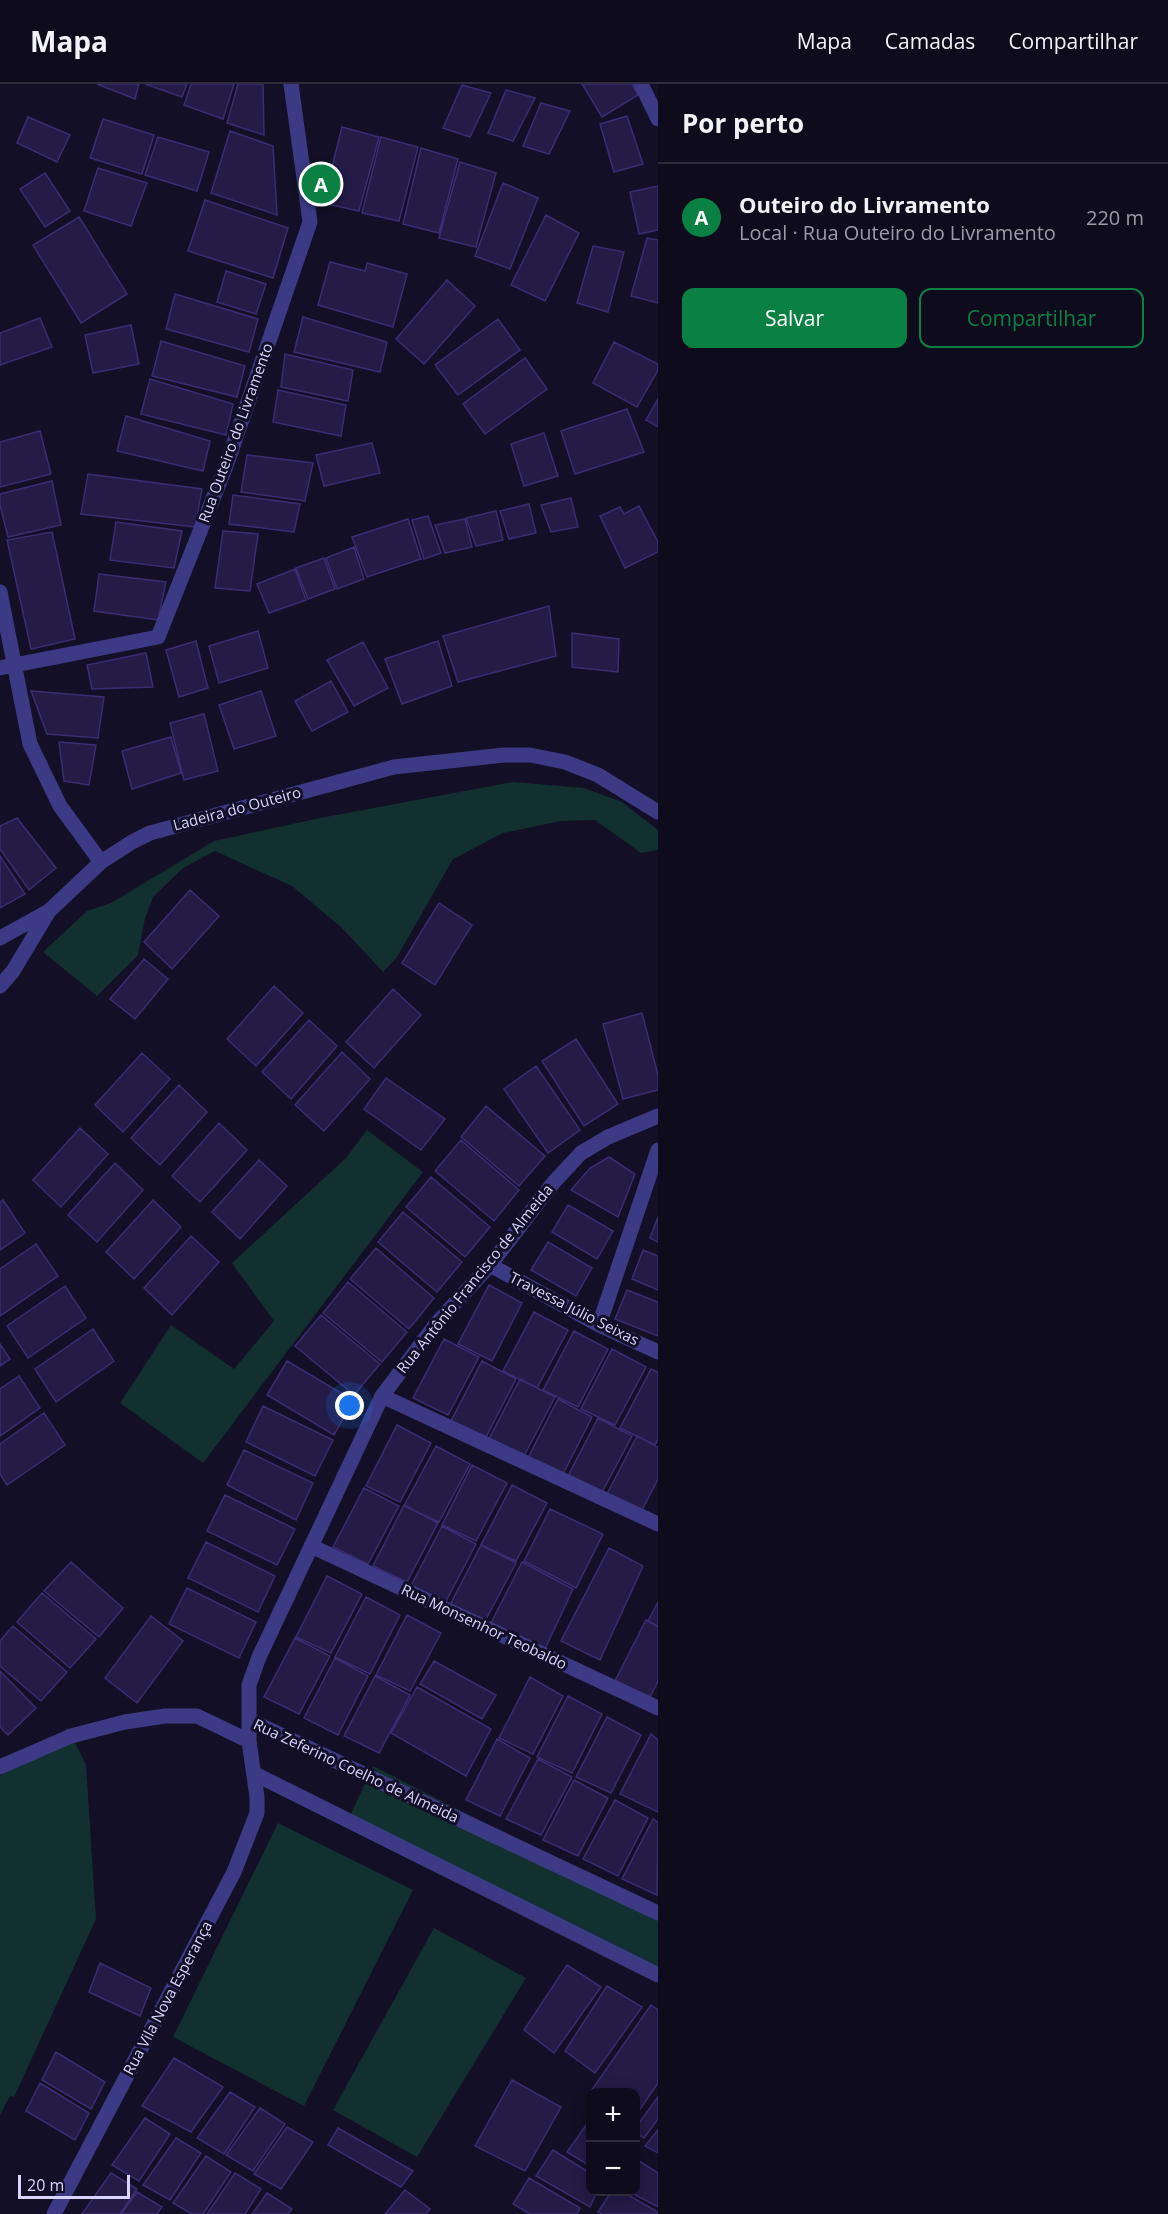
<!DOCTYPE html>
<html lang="pt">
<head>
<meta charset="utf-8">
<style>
	:root { --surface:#0e0b1c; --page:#1c1929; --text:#f1f3f6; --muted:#9b9ba3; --line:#2e2b3b; --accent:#0b8043 }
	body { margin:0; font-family:"Open Sans",sans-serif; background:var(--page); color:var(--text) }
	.controls { position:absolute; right:18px; bottom:18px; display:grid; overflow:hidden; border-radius:12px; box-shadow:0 3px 15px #0003 }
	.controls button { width:54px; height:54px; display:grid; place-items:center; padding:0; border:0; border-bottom:2px solid var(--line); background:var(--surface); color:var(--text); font:30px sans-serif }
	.scale { position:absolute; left:18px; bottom:15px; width:112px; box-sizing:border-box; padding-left:6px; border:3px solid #d9d4ff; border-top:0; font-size:16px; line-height:21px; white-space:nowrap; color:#d9d4ff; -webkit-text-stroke:4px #130f26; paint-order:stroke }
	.you { position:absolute; left:350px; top:1322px; width:21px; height:21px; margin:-15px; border:4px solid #fff; border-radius:50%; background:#1a73e8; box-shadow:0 0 0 9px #1a73e833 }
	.badge { display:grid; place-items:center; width:39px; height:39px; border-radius:50%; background:var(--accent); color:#fff; font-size:20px; font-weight:700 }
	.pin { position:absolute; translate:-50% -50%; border:3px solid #fff; box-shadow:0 2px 6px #0006 }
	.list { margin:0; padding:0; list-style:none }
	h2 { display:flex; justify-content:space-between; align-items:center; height:78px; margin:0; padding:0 24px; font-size:26px }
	h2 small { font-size:20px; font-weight:400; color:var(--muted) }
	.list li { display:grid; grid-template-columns:39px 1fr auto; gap:18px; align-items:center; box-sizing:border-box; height:108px; padding:0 24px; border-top:2px solid var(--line) }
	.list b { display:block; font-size:22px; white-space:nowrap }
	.list p { margin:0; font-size:20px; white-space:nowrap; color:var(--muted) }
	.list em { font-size:20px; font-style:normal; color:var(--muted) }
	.actions { display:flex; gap:12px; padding:18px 24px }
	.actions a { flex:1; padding:14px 0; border:2px solid var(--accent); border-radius:12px; text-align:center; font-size:21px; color:var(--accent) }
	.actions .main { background:var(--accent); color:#fff }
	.map { position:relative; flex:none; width:658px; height:2130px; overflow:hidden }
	header { display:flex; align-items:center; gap:36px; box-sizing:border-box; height:84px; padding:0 30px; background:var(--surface); border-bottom:2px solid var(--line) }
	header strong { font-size:28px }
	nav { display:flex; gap:33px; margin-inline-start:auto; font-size:21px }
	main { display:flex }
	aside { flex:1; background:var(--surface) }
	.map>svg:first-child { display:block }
	.green { fill:#12302f }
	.building { fill:#241b47; stroke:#3b2d73; stroke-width:1.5 }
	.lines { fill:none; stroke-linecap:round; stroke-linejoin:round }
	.minor { stroke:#3d3a85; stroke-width:15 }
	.labels { text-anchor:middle; stroke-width:6; stroke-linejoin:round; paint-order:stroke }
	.street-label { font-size:15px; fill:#d9d4ff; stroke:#130f26 }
</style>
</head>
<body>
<header>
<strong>Mapa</strong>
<nav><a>Mapa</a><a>Camadas</a><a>Compartilhar</a></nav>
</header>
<main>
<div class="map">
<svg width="658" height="2130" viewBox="0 0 658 2130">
	<rect width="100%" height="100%" fill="#130f26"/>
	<path class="green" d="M513,698l71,6 38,14 36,28v20l-17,3 -46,-33 -34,1 -58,12 -50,26 -56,98 -14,15 -41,-44 -50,-42 -77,-35 -32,17 -30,29 -8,21 -7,37 -41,41 -54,-44 44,-41 24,-8 103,-62 106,-23z
		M367,1046l56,42 -220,291 -83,-60 51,-78 63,44 40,-48 -42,-58 114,-105z
		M68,1644l18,37 10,154 -82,178 -4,-1 -10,19v-339z
		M373,1682l285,145v56l-308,-151z
		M278,1739l135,67 -109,216 -131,-69z
		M434,1844l92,50 -109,179 -84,-47z"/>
	<path class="building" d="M97,0h42l-4,15z
		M145,0h42l-5,13z
		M191,0h43l-11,35 -39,-14z
		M238,0h25l1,51 -37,-12z
		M582,0h50l6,11 -36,22z
		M462,1l29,8 -21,44 -27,-9z
		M506,6l29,8 -22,43 -25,-8z
		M541,19l29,8 -21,43 -26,-8z
		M627,32l16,48 -29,8 -14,-48z
		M28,33l42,18 -13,27 -40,-19z
		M103,35l51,16 -12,39 -52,-16z
		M342,43l37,10 -20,74 -36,-8z
		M230,47l43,15 4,69 -66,-22z
		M158,53l51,15 -12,39 -52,-16z
		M381,53l37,10 -19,74 -37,-8z
		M421,64l37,11 -19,74 -36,-9z
		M460,78l36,11 -20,74 -37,-9z
		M98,84l49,15 -16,43 -47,-15z
		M45,89l25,38 -25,16 -25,-38z
		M503,99l35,15 -28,71 -35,-13z
		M658,102v44l-19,4 -9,-42z
		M205,116l83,28 -15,50 -85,-27z
		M546,131l33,18 -34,68 -34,-16z
		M79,133l48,77 -46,29 -48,-78z
		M647,154l11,2v63l-27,-7z
		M593,162l31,6 -16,60 -31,-9z
		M330,178l35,9 2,-8 40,11 -14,53 -75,-22z
		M226,187l40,13 -10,30 -39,-12z
		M447,196l28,26 -51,58 -28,-25z
		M175,210l83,25 -9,33 -83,-23z
		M303,233l84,25 -7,30 -86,-20z
		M40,234l12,29 -52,18v-32z
		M498,235l22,31 -62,45 -23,-30z
		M131,241l8,39 -46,9 -8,-38z
		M161,257l84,25 -8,31 -85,-21z
		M614,258l44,22v6l-21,37 -44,-24z
		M285,270l68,16 -5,31 -67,-14z
		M525,274l22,31 -62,45 -22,-30z
		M150,295l83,25 -7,31 -85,-21z
		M278,306l68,15 -5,31 -68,-14z
		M658,315v28l-12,-7z
		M627,325l17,43 -69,22 -14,-43z
		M126,332l84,25 -7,30 -86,-20z
		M40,347l11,43 -51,13v-45z
		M544,349l14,43 -34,10 -13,-42z
		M372,359l8,30 -56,13 -8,-31z
		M247,371l66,8 -8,38 -64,-9z
		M88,390l114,15 -7,38 -114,-13z
		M52,397l9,44 -53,12 -8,-32v-11z
		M233,411l67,9 -6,28 -65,-8z
		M571,414l7,29 -27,5 -10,-27z
		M529,420l7,29 -27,6 -9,-28z
		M639,422l19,36v10l-33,16 -25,-52 20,-9 4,7z
		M496,427l7,29 -27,6 -10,-28z
		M428,432l13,37 -17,6 -12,-39z
		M408,435l13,40 -54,18 -15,-40z
		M465,435l7,28 -27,6 -10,-28z
		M116,438l66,9 -8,37 -64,-8z
		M223,447l35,3 -8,57 -35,-3z
		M52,448l23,107 -44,10 -24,-109z
		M354,463l10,32 -27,10 -11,-31z
		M324,474l11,31 -27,10 -12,-31z
		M295,485l11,31 -37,13 -12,-29z
		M99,490l67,8 -8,38 -64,-9z
		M549,522l7,50 -98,26 -15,-46z
		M258,547l10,37 -49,15 -10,-37z
		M572,549l47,6 -1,33 -46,-5z
		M196,557l12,47 -29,9 -13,-47z
		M438,557l14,45 -50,18 -17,-45z
		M363,558l25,46 -34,18 -27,-46z
		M146,569l7,34 -61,2 -5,-24z
		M331,597l17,31 -36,19 -17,-30z
		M31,607l73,6 -6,41 -51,-4z
		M261,607l15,45 -42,13 -15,-44z
		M204,630l14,57 -34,9 -14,-57z
		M171,653l10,36 -49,16 -10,-38z
		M59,658l37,3 -7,40 -25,-4z
		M17,734l39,50 -27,22 -29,-41v-23z
		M0,772l25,38 -25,14z
		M190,806l29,26 -47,53 -28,-27z
		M439,819l33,22 -37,60 -33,-22z
		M144,875l24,20 -33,40 -25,-20z
		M274,902l29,27 -47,53 -29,-27z
		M393,905l28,26 -47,53 -28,-26z
		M642,929l16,62v15l-35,9 -20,-75z
		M309,936l28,26 -46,53 -29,-27z
		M576,955l42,65 -34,22 -42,-65z
		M342,968l28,27 -46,52 -29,-26z
		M142,969l28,26 -47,53 -28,-27z
		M536,982l44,64 -32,23 -44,-64z
		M386,994l59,41 -24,31 -57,-41z
		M179,1001l28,27 -47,53 -29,-27z
		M486,1022l59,50 -26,30 -58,-49z
		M219,1039l28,27 -47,52 -28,-26z
		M80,1044l28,26 -47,53 -28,-27z
		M461,1056l58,50 -25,31 -59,-50z
		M609,1073l26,17 -17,43 -47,-27 19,-22z
		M259,1076l28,26 -47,53 -28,-27z
		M115,1079l28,27 -46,52 -29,-27z
		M431,1093l59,50 -25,30 -59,-50z
		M3,1116l22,33 -25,17v-48z
		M153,1116l28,27 -47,52 -28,-27z
		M568,1121l45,26 -16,28 -45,-27z
		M403,1128l59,50 -25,30 -59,-50z
		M658,1133v25l-8,-4z
		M191,1152l28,26 -47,53 -28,-27z
		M548,1158l44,26 -16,28 -45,-26z
		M36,1160l22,32 -58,40v-47z
		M376,1164l58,50 -25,31 -59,-50z
		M643,1166l15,6v34l-26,-11z
		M348,1198l59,50 -25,30 -59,-49z
		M489,1201l33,18 -30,58 -34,-17z
		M65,1202l21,32 -58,40 -21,-32z
		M627,1206l31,12v34l-43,-17z
		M534,1228l34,18 -31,58 -34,-17z
		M321,1231l59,49 -26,31 -59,-49z
		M93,1245l21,32 -58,41 -21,-33z
		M574,1247l34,18 -30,58 -35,-17z
		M444,1255l35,18 -31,58 -35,-17z
		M0,1260l10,15 -10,7z
		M612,1265l34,18 -31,58 -34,-16z
		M287,1277l66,39 -19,35 -67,-40z
		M482,1277l34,18 -30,58 -35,-16z
		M651,1285l7,3v67l-3,6 -35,-17z
		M19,1292l21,32 -40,28v-47z
		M520,1295l35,18 -31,59 -35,-17z
		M558,1315l34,18 -30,59 -35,-16z
		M263,1322l70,34 -18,36 -69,-34z
		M44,1329l21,32 -58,40 -7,-11v-30z
		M598,1334l34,18 -31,58 -34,-16z
		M397,1341l34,18 -31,59 -34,-16z
		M637,1352l21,11v32l-17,33 -35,-16z
		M436,1362l34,18 -31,58 -35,-16z
		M244,1366l69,33 -17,37 -69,-35z
		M472,1381l35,18 -31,58 -34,-16z
		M512,1401l35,18 -31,58 -35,-16z
		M364,1404l35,18 -31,58 -35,-17z
		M225,1411l70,34 -18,36 -70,-34z
		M404,1421l34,18 -31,59 -34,-16z
		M550,1425l53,25 -27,54 -52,-27z
		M442,1442l34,18 -31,59 -34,-17z
		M206,1458l69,34 -17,36 -70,-34z
		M481,1461l35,18 -31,58 -35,-16z
		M609,1464l34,18 -43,94 -39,-19z
		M71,1478l52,46 -24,29 -55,-46z
		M522,1478l51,27 -28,60 -54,-26z
		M327,1492l35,18 -31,59 -35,-16z
		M187,1504l69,34 -17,36 -70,-34z
		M42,1509l54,46 -26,29 -53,-46z
		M366,1513l34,18 -30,59 -35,-17z
		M658,1518v24l-10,-5z
		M407,1531l34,18 -31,58 -34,-16z
		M151,1532l32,25 -46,62 -32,-25z
		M646,1536l12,7v54l-8,16 -35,-16z
		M13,1542l54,46 -26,29 -41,-35v-25z
		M295,1554l35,18 -31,58 -35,-17z
		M335,1574l33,18 -30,59 -34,-17z
		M434,1577l62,34 -14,24 -62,-35z
		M0,1587l36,37 -28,27 -8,-8z
		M375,1592l35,19 -31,58 -35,-17z
		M530,1593l33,19 -30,58 -34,-16z
		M417,1603l74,42 -25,47 -75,-43z
		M568,1612l34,18 -30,59 -35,-16z
		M607,1633l34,18 -30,58 -35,-16z
		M651,1650l7,6v72l-38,-18z
		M497,1655l33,19 -30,58 -34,-16z
		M538,1675l34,18 -31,58 -35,-16z
		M574,1696l34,18 -30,58 -35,-16z
		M615,1716l33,18 -30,58 -35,-17z
		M653,1735l5,3 -1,73 -35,-16z
		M100,1879l51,25 -11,28 -51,-24z
		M567,1881l34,22 -47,66 -30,-23z
		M607,1902l35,21 -47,66 -30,-22z
		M651,1921l7,5v73l-22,32v-23h-42l-3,-1z
		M56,1968l49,30 -14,27 -49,-29z
		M174,1974l49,29 -32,45 -49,-26z
		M512,1996l49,27 -36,64 -50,-25z
		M40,1999l49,30 -14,27 -49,-29z
		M230,2008l25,15 -31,47 -27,-16z
		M658,2013v22l-14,19 -8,-5v-6z
		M260,2024l25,16 -32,47 -27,-16z
		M145,2034l25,16 -31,47 -27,-16z
		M587,2040l3,3v39l-23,-14z
		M287,2043l26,15 -32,47 -27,-15z
		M338,2044l75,43 -12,16 -73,-42z
		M658,2046v23l-13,-7z
		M176,2054l25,15 -31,47 -27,-15z
		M553,2066l37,23v19h7l-7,15 -54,-31z
		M206,2072l25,16 -28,42h-11l-19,-11z
		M636,2075l22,14v34l-28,-15h6z
		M111,2089l26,16 -17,25h-38z
		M235,2089l26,16 -16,25h-38z
		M529,2094l51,30 -3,6h-47l-17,-10z
		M405,2106l25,19 -4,5h-41z
		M137,2108l25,15 -5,7h-36z
		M611,2108h12l35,20v2h-56l-4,-2z
		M267,2109l25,16 -4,5h-36z"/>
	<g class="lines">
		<path class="minor" d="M641,0l17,35
			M0,508l30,152 30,62 41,56
			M0,584l158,-31 68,-171 84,-244 -19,-138
			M0,854l49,-27 52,-49 31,-20 18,-9 244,-66 110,-12h26l35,7 33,13 60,37
			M0,902l13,-15 36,-60
			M490,1181l109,60 59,27
			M599,1241l59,-175
			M382,1312l276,128
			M311,1462l347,162
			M249,1636l409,193
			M0,1683l71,-31 54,-14 40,-6h32l52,25
			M255,1690l403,201
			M54,2130l180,-342 23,-59v-16l-8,-56v-56l10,-28 123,-261 54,-72 54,-59 64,-83 27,-29 27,-16 50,-21"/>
	</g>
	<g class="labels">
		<g class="street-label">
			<text transform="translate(236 349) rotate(-70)" y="5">Rua Outeiro do Livramento</text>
			<text transform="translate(237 725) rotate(-15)" y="5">Ladeira do Outeiro</text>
			<text transform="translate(475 1195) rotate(-51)" y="5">Rua Antônio Francisco de Almeida</text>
			<text transform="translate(574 1225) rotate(27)" y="5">Travessa Júlio Seixas</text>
			<text transform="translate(484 1543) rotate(25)" y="5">Rua Monsenhor Teobaldo</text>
			<text transform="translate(356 1687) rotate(25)" y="5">Rua Zeferino Coelho de Almeida</text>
			<text transform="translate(168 1914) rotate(-62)" y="5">Rua Vila Nova Esperança</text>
		</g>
	</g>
</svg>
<div class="controls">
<button>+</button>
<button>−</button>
</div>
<div class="scale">20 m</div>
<div class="you"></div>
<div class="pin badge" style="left:321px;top:100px">A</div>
</div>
<aside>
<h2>Por perto<small></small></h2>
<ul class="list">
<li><span class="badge">A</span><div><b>Outeiro do Livramento</b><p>Local · Rua Outeiro do Livramento</p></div><em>220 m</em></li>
</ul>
<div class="actions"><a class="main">Salvar</a><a>Compartilhar</a></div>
</aside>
</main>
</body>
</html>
